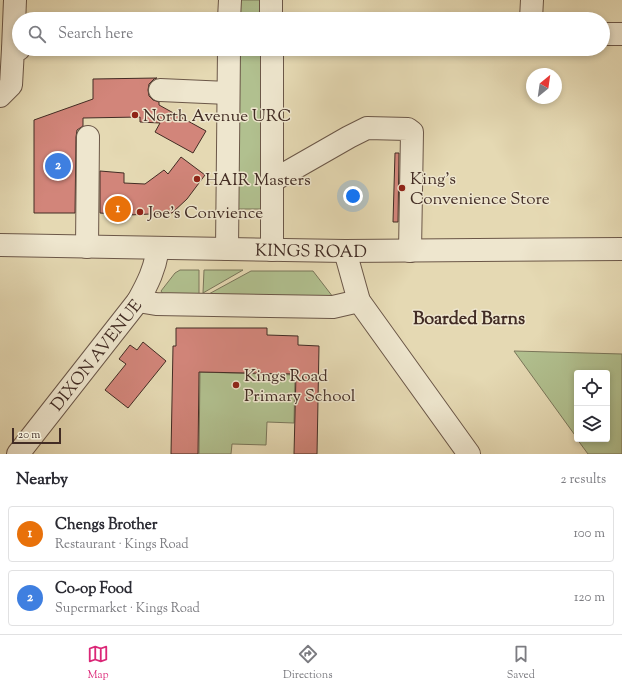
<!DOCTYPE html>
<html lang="en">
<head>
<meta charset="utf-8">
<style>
	:root { --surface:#fff; --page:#f2f2f3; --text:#2b2b33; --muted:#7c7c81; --line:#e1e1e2; --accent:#db2777 }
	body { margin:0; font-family:"Sorts Mill Goudy",serif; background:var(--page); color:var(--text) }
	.controls { position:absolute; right:12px; bottom:12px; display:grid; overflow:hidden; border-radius:4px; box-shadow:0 2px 6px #0003 }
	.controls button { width:36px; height:36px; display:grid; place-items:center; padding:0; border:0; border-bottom:1px solid var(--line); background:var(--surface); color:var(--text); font:20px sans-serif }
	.compass { position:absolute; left:526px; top:68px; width:36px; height:36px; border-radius:50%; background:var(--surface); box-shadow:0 2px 6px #0003; rotate:29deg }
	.scale { position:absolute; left:12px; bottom:10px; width:49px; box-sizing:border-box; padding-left:4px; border:2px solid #422c24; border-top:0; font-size:11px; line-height:14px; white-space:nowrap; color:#422c24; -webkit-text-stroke:3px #eee6ce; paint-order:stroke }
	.you { position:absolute; left:353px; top:196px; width:14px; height:14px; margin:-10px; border:3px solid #fff; border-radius:50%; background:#1a73e8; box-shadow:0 0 0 6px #1a73e833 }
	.badge { display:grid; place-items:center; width:26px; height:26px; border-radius:50%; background:var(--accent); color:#fff; font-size:13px; font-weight:700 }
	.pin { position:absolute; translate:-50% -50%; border:2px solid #fff; box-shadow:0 1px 4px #0006 }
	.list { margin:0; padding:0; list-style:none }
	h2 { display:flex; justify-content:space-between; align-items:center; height:52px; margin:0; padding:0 16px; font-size:17px }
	h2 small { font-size:13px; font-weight:400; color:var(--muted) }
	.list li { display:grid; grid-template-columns:26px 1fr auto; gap:12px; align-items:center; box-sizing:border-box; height:56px; margin:0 8px 8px; padding:0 8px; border:1px solid var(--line); border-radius:4px }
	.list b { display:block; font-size:15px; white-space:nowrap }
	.list p { margin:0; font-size:13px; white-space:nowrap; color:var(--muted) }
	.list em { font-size:13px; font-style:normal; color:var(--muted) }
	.icon { flex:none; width:22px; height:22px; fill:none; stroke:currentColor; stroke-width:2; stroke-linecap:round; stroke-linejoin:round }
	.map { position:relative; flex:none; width:622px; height:454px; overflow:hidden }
	.search { position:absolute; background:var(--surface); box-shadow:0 2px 6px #0003; left:12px; right:12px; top:12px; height:44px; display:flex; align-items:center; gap:10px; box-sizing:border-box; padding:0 14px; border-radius:22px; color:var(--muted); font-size:15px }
	.sheet { height:180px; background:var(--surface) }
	nav { display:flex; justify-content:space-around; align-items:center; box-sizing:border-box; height:56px; border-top:1px solid var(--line); background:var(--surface); font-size:11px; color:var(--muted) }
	nav a { display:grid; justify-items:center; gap:2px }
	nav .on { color:var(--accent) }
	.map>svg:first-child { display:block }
	.green { fill:#b1c08f; stroke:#7a765a }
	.building { fill:#d2857a; stroke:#422c24 }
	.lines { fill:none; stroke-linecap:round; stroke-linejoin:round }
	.minor-casing { stroke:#6b5748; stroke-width:24 }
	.minor { stroke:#eee6ce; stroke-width:22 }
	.poi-dot { fill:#8f2418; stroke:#eee6ce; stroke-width:1.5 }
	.labels { text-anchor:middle; stroke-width:3; stroke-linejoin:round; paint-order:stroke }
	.poi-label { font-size:17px; fill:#422c24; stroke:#eee6ce; text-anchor:start }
	.street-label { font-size:17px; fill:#422c24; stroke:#eee6ce }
	.neighbourhood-label { font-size:18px; font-weight:bold; fill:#422c24; stroke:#eee6ce }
</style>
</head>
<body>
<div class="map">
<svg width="622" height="454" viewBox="0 0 622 454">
	<rect width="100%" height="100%" fill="#e5d9b3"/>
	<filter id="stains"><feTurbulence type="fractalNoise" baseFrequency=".005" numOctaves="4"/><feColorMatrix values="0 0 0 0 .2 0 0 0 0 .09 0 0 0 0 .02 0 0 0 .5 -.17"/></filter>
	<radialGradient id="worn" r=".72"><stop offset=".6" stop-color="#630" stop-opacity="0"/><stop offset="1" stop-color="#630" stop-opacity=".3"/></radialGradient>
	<path class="green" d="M236,0h28v19h-28z
		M235,49h28l-1,160h-28z
		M180,270h19v25l-36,-1 -2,-3 14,-18z
		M204,270h39l-40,23z
		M251,271h62l20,26 -126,-2z
		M514,351l108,3v100h-34l-11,-15h30v-66h-30v65z
		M200,372l95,3 -1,48 -27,-1 -1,23 -34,-1 -1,10h-32z"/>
	<path class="building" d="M157,78l-3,1 -5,5 -1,6 1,6 4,4 6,2v3l47,26 -13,22 -38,-21 5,-9 -20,-1v-5l-57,1v8l-6,4 -1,7 -1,76h-41v-93l59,-21v-20z
		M395,153h4l-1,69h-5z
		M181,157l24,18 -18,24 -15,14 -43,2 -29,-2v-42l24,2v10l21,1 19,-14 4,4z
		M176,328h91v7l31,1v9l21,1 -2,108h-23l2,-80 -97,-2 -1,82h-27l2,-108h3z
		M143,342l23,19 -38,47 -23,-18 21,-26 -7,-5 11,-14 7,5z"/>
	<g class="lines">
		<defs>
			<g id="minor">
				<path d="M271,0v19"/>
				<path d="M229,19l1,-19"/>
				<path d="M531,19l1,-19"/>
				<path d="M603,34h19"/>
				<path d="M13,49l2,-49"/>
				<path d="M272,49v201"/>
				<path d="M160,90l68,3"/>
				<path d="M0,96l11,-11 2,-36h6"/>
				<path d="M272,181l77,-44 18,-9 41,1 4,3 -2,119"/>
				<path id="s1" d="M0,245l345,6 277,-2"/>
				<path d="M87,247l1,-110"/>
				<path d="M227,249l2,-200"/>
				<path d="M345,251l14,50 110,153"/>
				<path d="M138,301l18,3 177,3 26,-6"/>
				<path id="s2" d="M18,454l120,-153c10,-18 17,-32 20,-53"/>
			</g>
		</defs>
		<use href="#minor" class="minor-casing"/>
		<use href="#minor" class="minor"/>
	</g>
	<g class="poi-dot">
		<circle cx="135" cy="115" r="4"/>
		<circle cx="197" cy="179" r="4"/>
		<circle cx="402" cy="188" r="4"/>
		<circle cx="140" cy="212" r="4"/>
		<circle cx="236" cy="385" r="4"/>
	</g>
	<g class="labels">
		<g class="poi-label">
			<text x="143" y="121">North Avenue URC</text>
			<text x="410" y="184">King's<tspan x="410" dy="20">Convenience Store</tspan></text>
			<text x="205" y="185">HAIR Masters</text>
			<text x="148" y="218">Joe's Convience</text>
			<text x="244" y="381">Kings Road<tspan x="244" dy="20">Primary School</tspan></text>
		</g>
		<g class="street-label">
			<text dy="6" stroke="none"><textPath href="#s1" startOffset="311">KINGS ROAD</textPath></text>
			<text dy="6" stroke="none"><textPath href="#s2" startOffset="126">DIXON AVENUE</textPath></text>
		</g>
		<g class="neighbourhood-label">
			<text x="469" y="324">Boarded Barns</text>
		</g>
	</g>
	<rect width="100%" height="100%" filter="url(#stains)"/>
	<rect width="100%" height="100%" fill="url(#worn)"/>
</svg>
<div class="controls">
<button><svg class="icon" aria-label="locate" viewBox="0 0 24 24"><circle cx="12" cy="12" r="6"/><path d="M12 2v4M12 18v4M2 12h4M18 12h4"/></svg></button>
<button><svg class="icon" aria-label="layers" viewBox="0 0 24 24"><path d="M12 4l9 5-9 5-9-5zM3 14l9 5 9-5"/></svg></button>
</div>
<svg class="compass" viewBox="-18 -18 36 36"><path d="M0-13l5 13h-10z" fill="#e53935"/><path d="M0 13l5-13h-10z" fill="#7c7c81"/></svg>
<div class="scale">20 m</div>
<div class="you"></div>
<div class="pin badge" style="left:118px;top:209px;background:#e8710a">1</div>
<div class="pin badge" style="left:58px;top:166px;background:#3f7fe0">2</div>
<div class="search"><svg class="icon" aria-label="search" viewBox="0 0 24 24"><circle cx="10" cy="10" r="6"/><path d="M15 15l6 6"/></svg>Search here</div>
</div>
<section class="sheet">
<h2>Nearby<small>2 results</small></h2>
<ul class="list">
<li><span class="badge" style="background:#e8710a">1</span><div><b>Chengs Brother</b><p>Restaurant · Kings Road</p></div><em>100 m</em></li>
<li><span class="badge" style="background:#3f7fe0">2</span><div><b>Co-op Food</b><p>Supermarket · Kings Road</p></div><em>120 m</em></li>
</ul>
</section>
<nav>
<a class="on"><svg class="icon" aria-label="map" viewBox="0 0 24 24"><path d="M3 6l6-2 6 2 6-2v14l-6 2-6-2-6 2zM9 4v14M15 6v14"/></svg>Map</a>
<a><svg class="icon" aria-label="directions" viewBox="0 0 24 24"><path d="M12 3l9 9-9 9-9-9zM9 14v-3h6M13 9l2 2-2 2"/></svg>Directions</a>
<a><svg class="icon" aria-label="saved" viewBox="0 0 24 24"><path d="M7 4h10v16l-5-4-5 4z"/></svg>Saved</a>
</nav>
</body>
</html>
